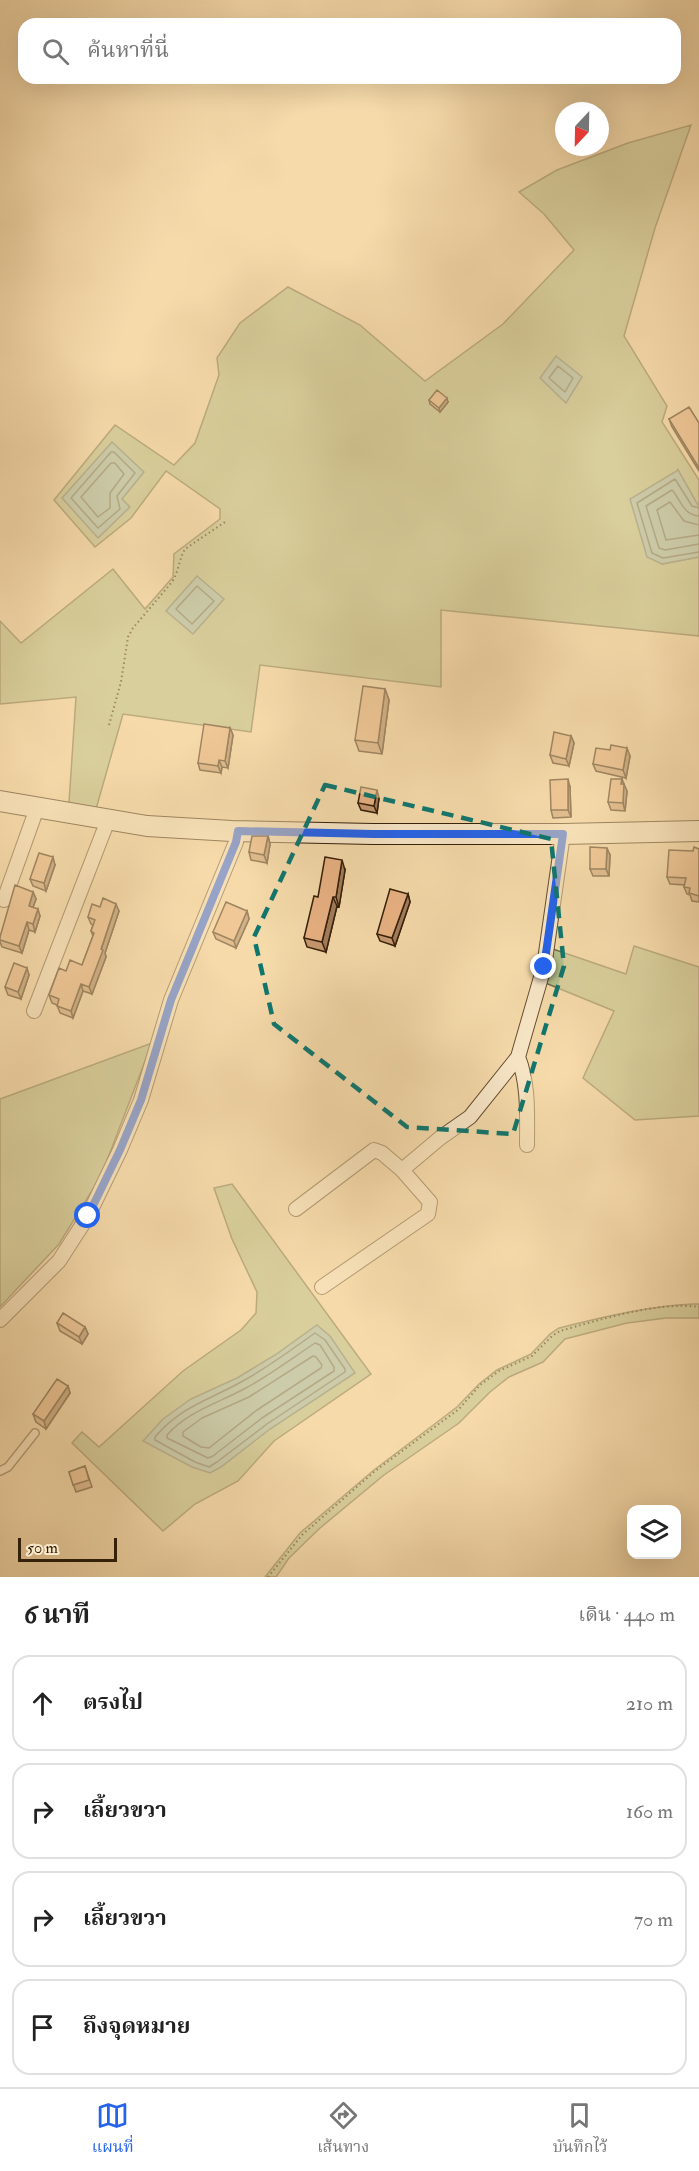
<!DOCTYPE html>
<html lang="th">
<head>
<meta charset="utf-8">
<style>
	:root { --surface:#fff; --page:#f6f6f6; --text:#222; --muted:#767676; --line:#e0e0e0; --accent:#2563eb }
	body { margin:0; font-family:"IM FELL Double Pica","Noto Serif Thai",serif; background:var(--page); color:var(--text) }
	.controls { position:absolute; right:18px; bottom:18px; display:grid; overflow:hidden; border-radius:12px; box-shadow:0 6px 24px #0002 }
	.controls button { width:54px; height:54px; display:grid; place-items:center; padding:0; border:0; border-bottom:2px solid var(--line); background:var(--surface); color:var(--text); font:30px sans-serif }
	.compass { position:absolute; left:555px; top:102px; width:54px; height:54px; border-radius:50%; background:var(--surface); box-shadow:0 6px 24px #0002; rotate:202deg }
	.scale { position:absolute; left:18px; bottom:15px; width:99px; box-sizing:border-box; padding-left:6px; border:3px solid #35200a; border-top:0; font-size:16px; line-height:21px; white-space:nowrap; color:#35200a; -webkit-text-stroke:4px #f8e7c8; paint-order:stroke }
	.stop { position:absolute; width:18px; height:18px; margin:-14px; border:4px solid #2563eb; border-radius:50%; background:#fff }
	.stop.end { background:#2563eb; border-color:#fff; box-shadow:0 2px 6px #0008 }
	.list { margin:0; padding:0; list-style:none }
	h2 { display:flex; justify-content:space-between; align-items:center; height:78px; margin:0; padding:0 24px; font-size:26px }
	h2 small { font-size:20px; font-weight:400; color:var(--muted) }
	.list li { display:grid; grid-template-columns:39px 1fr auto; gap:18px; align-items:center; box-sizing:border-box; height:96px; margin:0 12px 12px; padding:0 12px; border:2px solid var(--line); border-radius:18px }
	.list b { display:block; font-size:22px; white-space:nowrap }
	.list em { font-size:20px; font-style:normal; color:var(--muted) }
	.icon { flex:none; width:33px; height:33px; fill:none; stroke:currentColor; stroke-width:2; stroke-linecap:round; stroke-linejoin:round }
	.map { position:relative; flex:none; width:699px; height:1577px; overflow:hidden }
	.search { position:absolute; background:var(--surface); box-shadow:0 6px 24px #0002; left:18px; right:18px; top:18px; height:66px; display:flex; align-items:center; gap:15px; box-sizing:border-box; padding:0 21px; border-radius:18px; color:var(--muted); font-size:22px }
	.sheet { height:510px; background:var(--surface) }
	nav { display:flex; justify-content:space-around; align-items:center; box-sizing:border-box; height:84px; border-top:2px solid var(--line); background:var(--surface); font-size:16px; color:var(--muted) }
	nav a { display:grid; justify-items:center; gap:3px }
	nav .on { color:var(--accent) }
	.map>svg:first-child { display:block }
	.green { fill:#b7c18c; stroke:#76704b; stroke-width:1.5 }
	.water { fill:#9cbaaa; stroke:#737c6a; stroke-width:1.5 }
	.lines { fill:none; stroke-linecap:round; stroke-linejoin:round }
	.shore { stroke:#686d5a; stroke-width:1.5 }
	.lane-casing { stroke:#654e32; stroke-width:10 }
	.street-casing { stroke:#654e32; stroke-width:16 }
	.secondary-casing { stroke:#35200a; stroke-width:22 }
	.path { stroke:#35200a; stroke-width:2; stroke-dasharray:1.5 3; stroke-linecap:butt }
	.lane { stroke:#f8e7c8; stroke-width:7 }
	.street { stroke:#f8e7c8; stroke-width:14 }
	.secondary { stroke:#f8e7c8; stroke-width:20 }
	.wall { fill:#c89971; stroke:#35200a; stroke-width:1.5 }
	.shaded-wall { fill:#a37d5c; stroke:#35200a; stroke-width:1.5 }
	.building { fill:#e9b283; stroke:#35200a; stroke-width:1.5 }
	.route { stroke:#2563eb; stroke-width:8 }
	.marked { fill:none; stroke:#0f766e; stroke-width:4.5; stroke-dasharray:12 8; stroke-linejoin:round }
</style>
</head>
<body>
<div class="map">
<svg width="699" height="1577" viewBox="0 0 699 1577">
	<rect width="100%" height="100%" fill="#f5daaa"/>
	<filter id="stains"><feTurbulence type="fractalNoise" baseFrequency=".00333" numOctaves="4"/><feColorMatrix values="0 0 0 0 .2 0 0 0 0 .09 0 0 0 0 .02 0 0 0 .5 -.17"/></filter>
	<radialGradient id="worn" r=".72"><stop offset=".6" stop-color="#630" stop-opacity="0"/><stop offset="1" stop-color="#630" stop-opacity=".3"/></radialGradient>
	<path class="green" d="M691,125l-36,103 -31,108 43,70 -5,16 37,58v27l-21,-37 -16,94 37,-7v79l-258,-26v77l-181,-22 -9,67 -128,-18 -27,95 -27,-6 7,-106 -76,7v-83l21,22 92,-74 32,40 28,-32 1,-23 46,-35v-10l-54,-38 -35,47 -36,29 -41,-47 61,-75 59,40 21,-22 24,-68 -2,-17 23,-35 48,-36 72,38 65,56 78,-57 71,-74 -30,-36 -25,-22 38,-22 71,-27z
		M634,946l65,21v149l-64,4 -52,-42 31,-67 -71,-29 7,-34 76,26z
		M152,1043l-51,133 -42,68 -59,63v-208z
		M232,1184l139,190 -97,67 -36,40 -43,23 -32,27 -91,-88 10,-11 17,15 84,-76 58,-41 15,-17 1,-21 -25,-53 -18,-51z
		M693,1304h6v14h-33l-39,5 -62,16 -22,23 -34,15 -19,15 -31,31 -75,52 -64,53 -31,30 -13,19h-11l35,-44 74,-63 83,-63 22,-23 18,-14 34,-16 19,-20 9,-6c45,-11 89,-22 134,-24z"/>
	<path class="water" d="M556,356l26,21 -16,26 -26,-25z
		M112,442l32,30 -22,27 8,8 -32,31 -36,-40z
		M678,470l21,37v50l-37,7 -15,-7 -17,-58z
		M197,576l27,23 -31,35 -27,-23z
		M317,1325l13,11 25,37 -85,56 -49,38 -11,6 -18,-6 -49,-26 20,-22 28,-20 46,-21 38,-23z"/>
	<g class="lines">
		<path class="shore" d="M558,366l15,12 -8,14 -16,-14z
			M111,452h3l21,21 -18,23 3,13 -22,19 -27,-30z
			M111,463h4l9,11 -14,19v15l-12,9 -17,-20z
			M699,508l-7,-2 -17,-27 -38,24 15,50 11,5 36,-6
			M699,516c-16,-1 -18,-16 -27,-26l-26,16 13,42 6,2 34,-6
			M699,525l-15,-4 -14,-19 -13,8 9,30 33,-5
			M197,586l17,15 -22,23 -16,-15z
			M315,1333l10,7 20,29v3l-78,52 -50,38 -8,5 -14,-5 -40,-22v-3c27,-31 52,-36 86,-55 26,-14 50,-32 74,-49z
			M315,1343l5,2 14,22v4l-72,47 -49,38 -5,2 -41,-20v-3c20,-23 51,-32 77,-46 25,-13 47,-30 71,-46z
			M313,1356l3,1 6,8 -1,3 -64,42 -48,38 -8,-1 -18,-11v-4l19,-14 47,-21z"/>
		<defs>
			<path id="lane" d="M0,1471l8,-4 27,-34"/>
			<path id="street" d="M4,900l33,-92
				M34,1011l74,-191
				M518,1057c11,27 9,60 9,88
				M296,1209l78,-59 8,3 20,17 38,-32 30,-21 48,-60 26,-90 19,-133
				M322,1287l106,-73 2,-12 -28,-32
				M0,1320l59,-59 29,-45 32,-66 21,-50 30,-100 65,-158 2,-11"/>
			<path id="secondary" d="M0,801l147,25 85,5 141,3h190l136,-3"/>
		</defs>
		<use href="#lane" class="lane-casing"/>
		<use href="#street" class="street-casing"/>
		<use href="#secondary" class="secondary-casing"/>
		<path class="path" d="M109,725l12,-43 7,-45 5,-9 39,-46c7,-11 7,-23 13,-33l40,-27
			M268,1577l34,-42 73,-64 84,-62 21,-24 19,-14 33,-15 20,-20 8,-5c39,-11 99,-30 139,-24"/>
		<use href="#lane" class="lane"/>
		<use href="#street" class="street"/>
		<use href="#secondary" class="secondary"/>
	</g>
	<path class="wall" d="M429,400l19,2 -8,10 -10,-8z
		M669,419l30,4v48l-27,-44z
		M385,689l4,11 -7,54 -23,-3 -4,-11z
		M230,728l3,7 -5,33 -6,-1 -1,6 -21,-3 -2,-7z
		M571,736l3,7 -5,23 -16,-3 -3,-8z
		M630,756l-4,22 -30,-7 -3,-7z
		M623,784l4,7 -2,20 -14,-1 -3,-8z
		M570,787l1,30 -18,1 -2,-8z
		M379,798l-2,15 -16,-3 -3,-7z
		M268,836l2,8 -3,19 -16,-3 -2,-8z
		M699,849v53l-7,-1 -2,-6 -3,-1 -3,-7 1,-2 -15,-1 -3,-7 26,-26z
		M610,855l-1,21h-16l-3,-7z
		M55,865l-9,26 -13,-5 -3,-7z
		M345,870l-6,37 -2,-1 -11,46 -19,-5 -3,-9 14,-41z
		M33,892l3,7 -3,8 7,9 -5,16 -6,-2 -7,23 -20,-6 -2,-5v-5z
		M408,894l2,8 -15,44 -15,-5 -3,-7z
		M100,907l19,4 -14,42 1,4 -14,37 -9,-3 -10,27 -13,-5 -3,-8 -5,-2 -3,-8 17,-24 16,-6 11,-29 -2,-5 2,-6 -2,-1 -3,-7z
		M247,911l2,8 -13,29 -20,-9 -3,-7z
		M29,975l-8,24 -13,-4 -3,-8z
		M57,1323l28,4 3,7 -6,10 -22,-13z
		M68,1386l2,7 -24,36 -10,-7 -3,-8z
		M85,1466l7,21 -16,5 -7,-20z"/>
	<path class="shaded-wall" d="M447,398l1,4 -8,10 -1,-4z
		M385,689l4,11 -7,54 -4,-11z
		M230,728l3,7 -5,33 -3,-7z
		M571,736l3,7 -5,23 -3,-7z
		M627,748l3,8 -4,22 -3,-8z
		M219,760l3,7 -1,6 -3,-7z
		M568,779l2,8 1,30 -3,-7z
		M622,779l5,12 -2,20 -2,-8 -2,-19z
		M377,790l2,8 -2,15 -3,-7z
		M268,836l2,8 -3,19 -3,-8z
		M607,848l3,7 -1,21 -3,-7z
		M53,857l2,8 -9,26 -2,-8z
		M342,860l3,10 -6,37 -3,-10z
		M33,892l3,7 -5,14 -2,-7z
		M408,894l2,8 -15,44 -3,-8z
		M333,897l4,9 -11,46 -4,-10z
		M116,904l3,7 -14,42 1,4 -14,37 -3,-7z
		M38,909l2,7 -5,16 -2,-8z
		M247,911l2,8 -13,29 -2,-7z
		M27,922l2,8 -7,23 -3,-7z
		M27,968l2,7 -8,24 -3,-7z
		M81,984l2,7 -10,27 -2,-7z
		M85,1327l3,7 -6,10 -3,-7z
		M68,1386l2,7 -24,36 -2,-8z"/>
	<path class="building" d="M437,390l10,8 -8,10 -10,-8z
		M689,407l10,16v45l-30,-49z
		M363,686l22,3 -7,54 -23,-3z
		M204,724l26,4 -5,33 -6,-1 -1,6 -20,-3z
		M554,732l17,4 -5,23 -16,-4z
		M611,745l16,3 -4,22 -30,-6 3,-16 14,2z
		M568,779v31h-17l-1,-30z
		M611,779h11l-1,5h3l-1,19 -15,-1z
		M361,787l16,3 -3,16 -16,-3z
		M252,836h16l-4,19 -15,-3z
		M590,847l17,1 -1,21h-16z
		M694,847l5,2v47l-10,-3 1,-5 -6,-1 2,-9 -19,-1 2,-27 24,1z
		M39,853l14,4 -9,26 -14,-4z
		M325,857l17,3 -6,37h-3l-11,45 -18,-4 10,-42 4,1z
		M15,885l18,7 -4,14 9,3 -5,15 -6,-2 -8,24 -19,-6v-3z
		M390,889l18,5 -16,44 -15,-4z
		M103,898l13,6 -15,45 2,1 -14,37 -8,-3 -10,27 -14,-5 2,-7 -10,-4 10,-27 7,3 4,-11 12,5 12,-32 -3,-2 4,-11 -7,-3 4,-13 8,3z
		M226,902l21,9 -13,30 -21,-9z
		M14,963l13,5 -9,24 -13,-5z
		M63,1313l22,14 -6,10 -22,-14z
		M57,1379l11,7 -24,35 -11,-7z
		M85,1466l4,14 -16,5 -4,-13z"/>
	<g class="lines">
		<path class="route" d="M88,1216l32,-66 21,-50 30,-100 65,-158 2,-11 135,3h190l-19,133"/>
	</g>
	<path d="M0 0H699V1577H0ZM325,785l226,54 13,127 -51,168 -106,-7 -133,-103 -20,-87z" fill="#f5daaa" fill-opacity=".55" fill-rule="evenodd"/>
	<path class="marked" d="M325,785l226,54 13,127 -51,168 -106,-7 -133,-103 -20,-87z"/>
	<rect width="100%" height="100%" filter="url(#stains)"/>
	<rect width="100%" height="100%" fill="url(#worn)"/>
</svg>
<div class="controls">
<button><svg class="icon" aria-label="layers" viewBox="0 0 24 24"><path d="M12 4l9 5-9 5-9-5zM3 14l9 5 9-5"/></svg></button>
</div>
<svg class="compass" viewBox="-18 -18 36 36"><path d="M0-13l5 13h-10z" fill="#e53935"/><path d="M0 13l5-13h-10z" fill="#767676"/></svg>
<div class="scale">50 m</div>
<div class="stop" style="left:88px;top:1216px"></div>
<div class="stop end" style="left:544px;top:967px"></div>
<div class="search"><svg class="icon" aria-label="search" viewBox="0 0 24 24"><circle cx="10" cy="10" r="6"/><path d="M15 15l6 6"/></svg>ค้นหาที่นี่</div>
</div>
<section class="sheet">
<h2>6 นาที<small>เดิน · 440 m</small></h2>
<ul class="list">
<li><svg class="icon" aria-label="ahead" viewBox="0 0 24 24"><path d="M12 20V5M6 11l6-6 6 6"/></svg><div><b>ตรงไป</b></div><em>210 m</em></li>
<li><svg class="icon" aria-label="right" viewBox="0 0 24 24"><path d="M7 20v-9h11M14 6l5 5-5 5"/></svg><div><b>เลี้ยวขวา</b></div><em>160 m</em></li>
<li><svg class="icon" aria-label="right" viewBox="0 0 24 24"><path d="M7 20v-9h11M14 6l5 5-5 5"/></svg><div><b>เลี้ยวขวา</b></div><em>70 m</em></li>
<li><svg class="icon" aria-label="arrive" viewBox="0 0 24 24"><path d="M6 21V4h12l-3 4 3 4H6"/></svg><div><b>ถึงจุดหมาย</b></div></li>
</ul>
</section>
<nav>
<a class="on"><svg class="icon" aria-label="map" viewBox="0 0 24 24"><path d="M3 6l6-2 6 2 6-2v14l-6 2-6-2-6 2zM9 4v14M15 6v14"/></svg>แผนที่</a>
<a><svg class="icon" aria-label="directions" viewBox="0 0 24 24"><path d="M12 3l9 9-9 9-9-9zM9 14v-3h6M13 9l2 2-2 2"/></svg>เส้นทาง</a>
<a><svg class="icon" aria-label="saved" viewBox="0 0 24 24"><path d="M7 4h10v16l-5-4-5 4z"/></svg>บันทึกไว้</a>
</nav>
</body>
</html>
